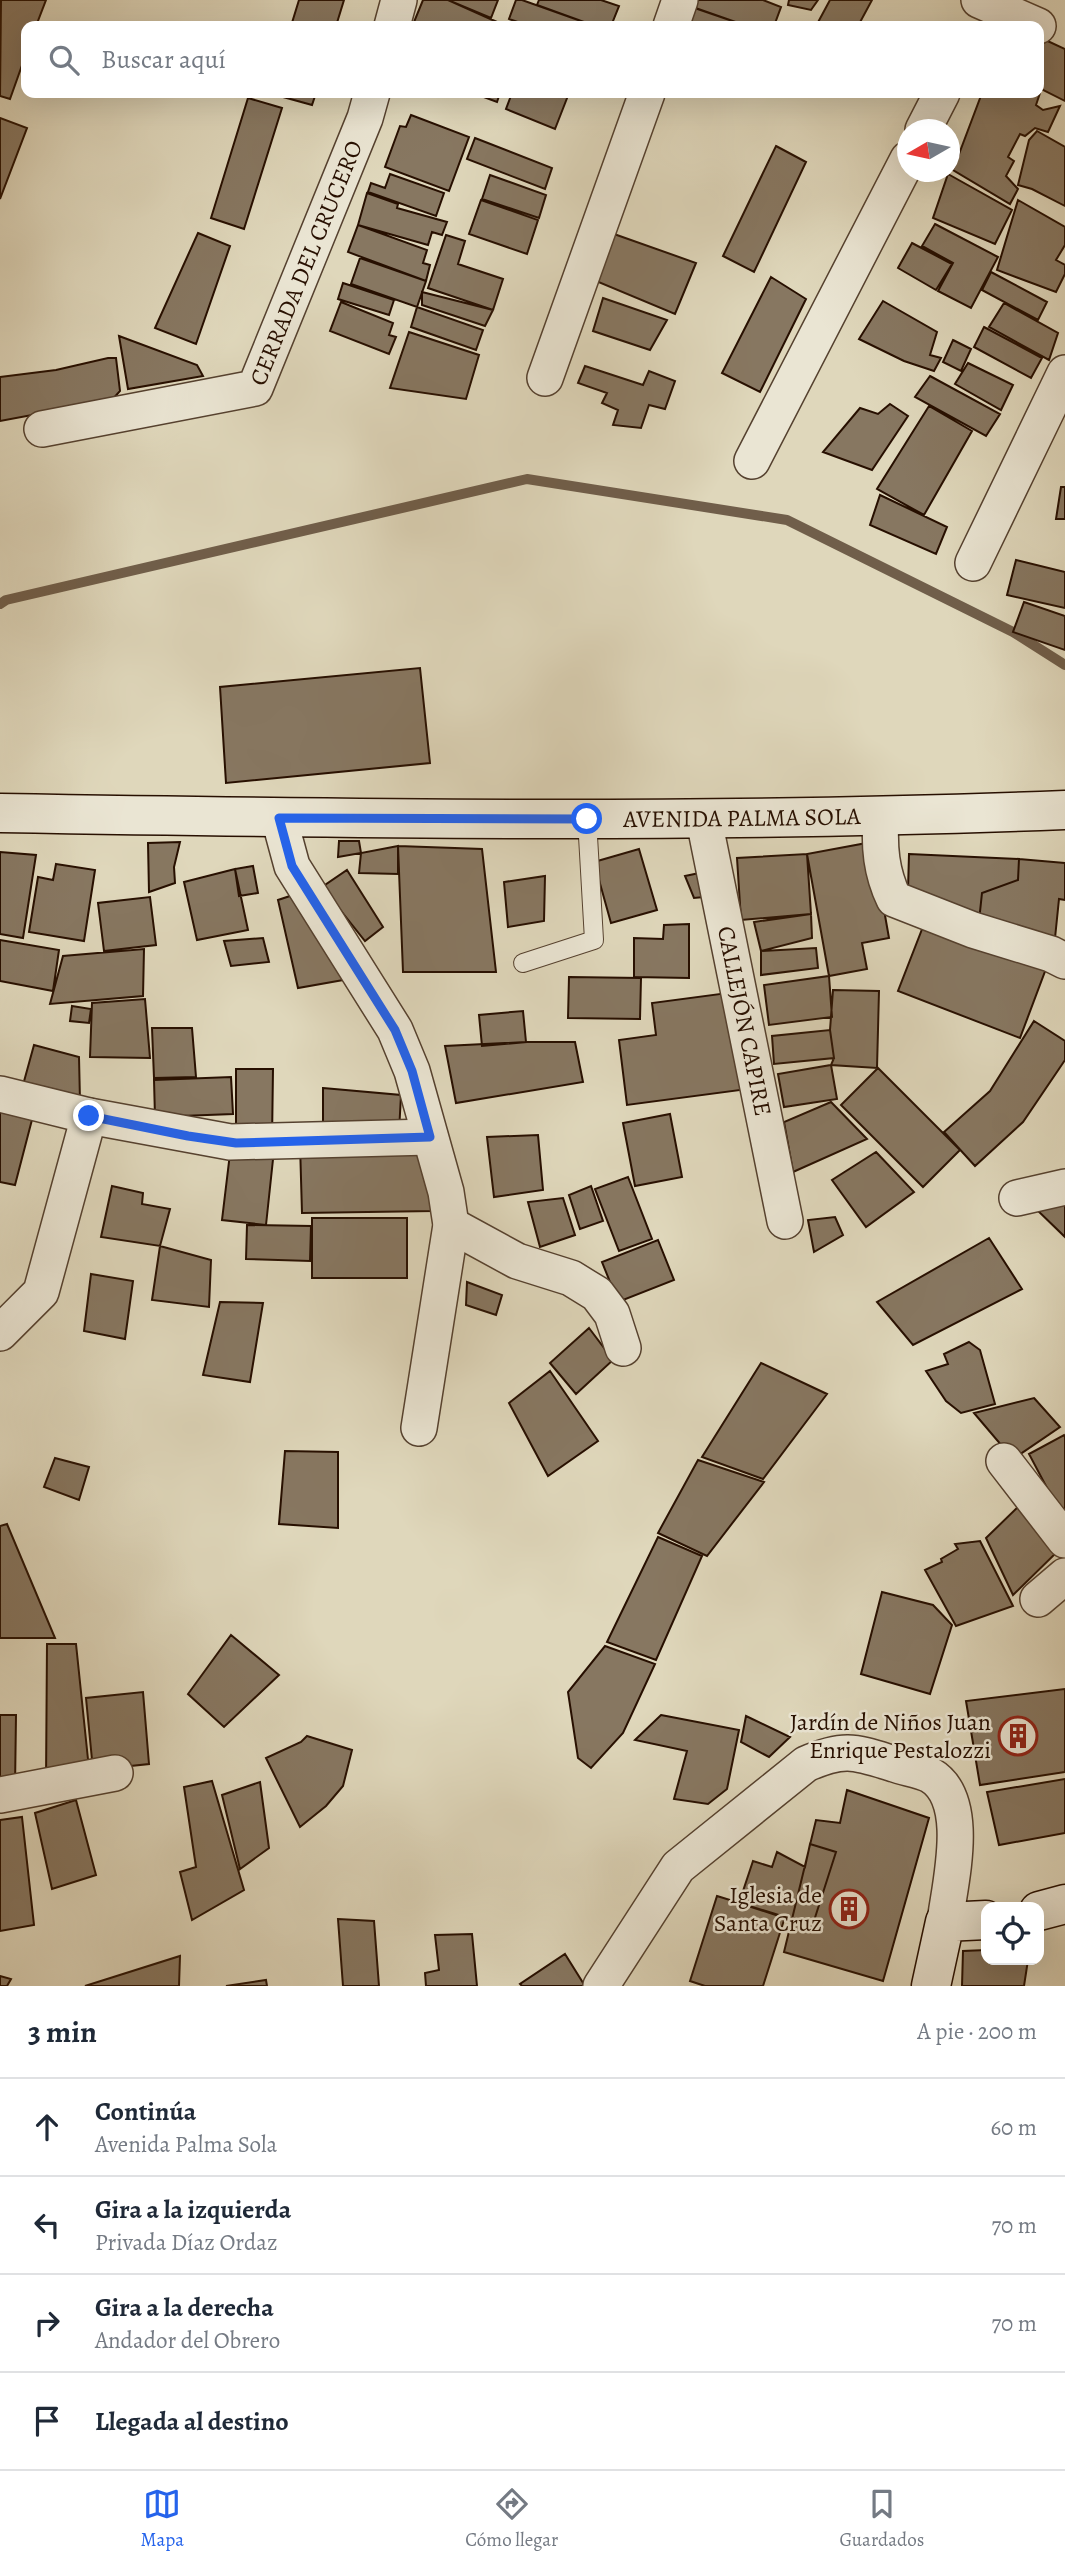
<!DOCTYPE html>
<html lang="es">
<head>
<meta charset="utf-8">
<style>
	:root { --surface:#fff; --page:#f2f2f3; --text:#1f2937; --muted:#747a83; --line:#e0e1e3; --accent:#2563eb }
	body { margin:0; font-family:Alegreya,serif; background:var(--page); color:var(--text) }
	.controls { position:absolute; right:21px; bottom:21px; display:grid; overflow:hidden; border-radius:14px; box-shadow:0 7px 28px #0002 }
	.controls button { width:63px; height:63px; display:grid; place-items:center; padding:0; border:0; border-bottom:2px solid var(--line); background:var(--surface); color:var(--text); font:35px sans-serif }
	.compass { position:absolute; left:897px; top:119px; width:63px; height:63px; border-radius:50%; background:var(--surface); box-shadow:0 7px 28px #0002; rotate:261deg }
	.stop { position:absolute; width:21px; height:21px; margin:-16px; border:5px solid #2563eb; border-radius:50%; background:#fff }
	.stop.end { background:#2563eb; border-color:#fff; box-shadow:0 2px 7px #0008 }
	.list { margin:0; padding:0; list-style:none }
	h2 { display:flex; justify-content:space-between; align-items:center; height:91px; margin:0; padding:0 28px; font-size:30px }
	h2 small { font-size:23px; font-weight:400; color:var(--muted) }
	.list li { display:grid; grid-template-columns:46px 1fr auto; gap:21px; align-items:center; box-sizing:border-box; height:98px; padding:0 28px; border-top:2px solid var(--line) }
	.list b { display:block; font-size:26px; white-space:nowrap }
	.list p { margin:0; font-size:23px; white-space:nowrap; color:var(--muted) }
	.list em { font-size:23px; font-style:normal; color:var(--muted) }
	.icon { flex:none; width:38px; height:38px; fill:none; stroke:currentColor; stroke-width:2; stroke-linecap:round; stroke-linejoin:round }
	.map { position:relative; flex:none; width:1065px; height:1986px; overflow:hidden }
	.search { position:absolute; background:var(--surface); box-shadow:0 7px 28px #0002; left:21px; right:21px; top:21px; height:77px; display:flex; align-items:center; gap:18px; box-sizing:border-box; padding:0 24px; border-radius:14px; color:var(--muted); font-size:26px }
	.sheet { height:483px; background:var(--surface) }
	nav { display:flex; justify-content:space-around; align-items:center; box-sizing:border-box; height:98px; border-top:2px solid var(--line); background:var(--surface); font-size:19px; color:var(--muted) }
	nav a { display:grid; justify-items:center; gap:4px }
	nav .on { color:var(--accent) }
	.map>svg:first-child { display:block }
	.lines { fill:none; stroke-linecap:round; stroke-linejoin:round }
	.stream { stroke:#705e4a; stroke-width:10 }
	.building { fill:#877761; stroke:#270f00; stroke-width:2 }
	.lane-casing { stroke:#55412f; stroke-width:20 }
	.street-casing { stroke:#55412f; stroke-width:38 }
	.secondary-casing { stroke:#270f00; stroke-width:41 }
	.lane { stroke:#eae5d3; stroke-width:18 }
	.street { stroke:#eae5d3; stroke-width:35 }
	.secondary { stroke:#eae5d3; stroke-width:38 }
	.route { stroke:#2563eb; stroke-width:9 }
	.labels { text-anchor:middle; stroke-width:5; stroke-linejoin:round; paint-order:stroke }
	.street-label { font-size:24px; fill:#270f00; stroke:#eae5d3 }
	.poi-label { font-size:24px; fill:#270f00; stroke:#eae5d3; text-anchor:end }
</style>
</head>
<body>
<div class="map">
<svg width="1065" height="1986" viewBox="0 0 1065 1986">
	<rect width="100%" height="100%" fill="#dfd7bb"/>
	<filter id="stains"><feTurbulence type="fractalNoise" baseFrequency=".00286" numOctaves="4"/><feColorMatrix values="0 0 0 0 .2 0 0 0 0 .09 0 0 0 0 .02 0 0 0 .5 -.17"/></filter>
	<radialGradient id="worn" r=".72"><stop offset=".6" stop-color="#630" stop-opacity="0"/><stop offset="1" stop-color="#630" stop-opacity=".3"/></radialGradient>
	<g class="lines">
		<path class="stream" d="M0,604l6,-4 521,-121 260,41 226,112 52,33"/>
	</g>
	<path class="building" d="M1,0h45l-10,26h-10v28l-16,45 -10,-3z
		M299,0h45l-8,26h-45z
		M423,0h25l58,26h-82l-10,-4z
		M448,0h50l-7,18z
		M516,0h6l73,26h-66l-20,-7z
		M539,0h62l18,6 -8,20h-16l-58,-21z
		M686,0h77l18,7 -7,19h-27l-63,-22z
		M789,0h29l-7,10 -23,-5z
		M830,0h42l-14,26h-42z
		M683,4l64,22h-45l-24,-8z
		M1039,37l26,12v52l-26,-13z
		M1039,92l1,1 -4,12 7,5 17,-4 -12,26 -13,-4 -10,8 -5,-2 -12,23 6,4 -8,15 12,13 -8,15 -57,-34 29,-77z
		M277,93h39l-4,12 -36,-10z
		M473,93h27l-3,9z
		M512,93h57l-14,36 -49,-20z
		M248,98l34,10 -38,121 -33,-11z
		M411,115l58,22 -20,54 -64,-24 15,-41 6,1z
		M0,118l27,10 -27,71z
		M1037,131l28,16v59l-33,-17 -14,-4 11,-45z
		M475,138l77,30 -7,21 -78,-30z
		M776,146l30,16 -52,110 -31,-16z
		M390,174l54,19 -8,23 -68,-24 3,-9 14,5z
		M948,174l64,36 -17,34 -62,-26z
		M490,175l56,20 -7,23 -57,-19z
		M367,193l31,11 -1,4 50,14 -5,13 -10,-3 -4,13 -70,-20z
		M481,200l57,20 -11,34 -58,-20z
		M1018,200l47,27v18l-9,15 9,5v9l-9,18 -59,-22z
		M935,224l63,33 -27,51 -33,-17 15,-28 -31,-17z
		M358,225l69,25 -4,13 7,2 -4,16 -78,-29z
		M198,233l32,13 -34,98 -41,-16z
		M614,234l82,29 -21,51 -79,-33z
		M446,235l19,6 -7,23 45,15 -10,31 -65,-22z
		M912,243l40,21 -16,26 -38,-22z
		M360,258l66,23 -9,26 -66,-23z
		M991,272l56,30 -9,18 -56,-30z
		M771,277l35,22 -46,93 -38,-19z
		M343,283l51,17 -5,15 -51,-16z
		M422,292l71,18 -8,16 -63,-21z
		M603,298l64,22 -17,30 -57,-19z
		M883,301l54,31 -7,23 11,3 -7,13 -30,-10 -45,-22z
		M341,302l52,21 -4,12 7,2 -7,17 -59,-23z
		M1004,303l54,30 -9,27 -60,-33z
		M417,307l66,23 -7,20 -65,-23z
		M984,327l58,31 -11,20 -57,-31z
		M409,332l70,23 -13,44 -76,-11z
		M119,336l78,29 6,11 -75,13z
		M953,340l18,9 -10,22 -18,-9z
		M108,358h8l4,33 -8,9 -112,21v-44l56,-7z
		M968,363l45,22 -12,25 -46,-26z
		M585,366l58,19 6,-14 26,10 -10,28 -16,-4 -8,23 -28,-3 5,-15 -16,-7 5,-10 -29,-10z
		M930,376l70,38 -14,22 -71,-39z
		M890,404l18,12 -36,54 -49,-18 37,-44 18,6z
		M929,406l43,25 -48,84 -47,-26z
		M1061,487h4v32h-9z
		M880,495l67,32 -11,27 -66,-29z
		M1016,560l49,12v36l-58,-13z
		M1024,602l41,14v34l-52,-18z
		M420,668l10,95 -204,20 -6,-96z
		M339,841h20l2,12 -23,4z
		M180,842l-6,25 1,16 -26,9 -1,-49z
		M872,842l17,96 -27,5 5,26 -38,7 -22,-122z
		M398,846l84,3 14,123h-93z
		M398,846v28l-39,-1 2,-20z
		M639,849l18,61 -46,13 -17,-61z
		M0,852l36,3 -13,83 -23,-4z
		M807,854l4,60 -70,6 -4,-62z
		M909,854l110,5 -1,21 -36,13 -3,28 -71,-31z
		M1019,859l46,4v37l-6,-1 -5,49 -75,-27 3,-28 36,-13z
		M56,864l39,6 -11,71 -55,-9 9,-55 15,3z
		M253,866l5,27 -19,3 -4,-27z
		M235,869l13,61 -51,10 -13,-58z
		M347,870l36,57 -18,14 -43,-54z
		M709,871l5,25 -20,2 -9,-22z
		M545,876l-1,45 -36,6 -4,-45z
		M302,892l47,87 -51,9 -20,-88z
		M150,897l6,48 -52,6 -6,-48z
		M811,914l1,24 -51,13 -7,-29z
		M926,919l121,47 -27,72 -122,-47z
		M689,924v54l-55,-1v-39l29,1 1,-14z
		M263,938l6,24 -38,4 -7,-25z
		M0,940l59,10 -6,41 -53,-10z
		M816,948l2,20 -57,7v-24z
		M144,949l-1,47 -93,8 13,-48z
		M829,976l3,41 -63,8 -5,-40z
		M569,977l72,1 -1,41 -72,-1z
		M833,990l46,1 -2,77 -46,-3 3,-7 -4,-28z
		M735,992l13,97 -121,16 -8,-65 37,-5 -4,-32z
		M145,999l5,59 -60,-1 2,-54z
		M72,1006l19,3 -2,14 -19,-2z
		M523,1011l3,31 -44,4 -3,-31z
		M1034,1021l31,20v19l-42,62 -48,44 -31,-34 46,-41z
		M152,1028h40l4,49 -42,1z
		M830,1030l4,28 -60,6 -2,-28z
		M526,1042h49l8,40 -127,21 -11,-57z
		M34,1045l45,12 1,44 -57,-16z
		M831,1065l6,34 -53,8 -6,-33z
		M878,1068l82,82 -37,37 -82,-82z
		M236,1069h37l-1,72h-36z
		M231,1077l2,37 -78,3 -1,-37z
		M323,1088l78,7 -2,37 -76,2z
		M831,1102l36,37 -74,33 -9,-50z
		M0,1103l34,9 -19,73 -15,-3z
		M670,1114l12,63 -47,9 -12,-63z
		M538,1135l5,55 -49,7 -7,-60z
		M432,1141l1,70 -131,2 -2,-69z
		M231,1145l43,5 -8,75 -44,-5z
		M876,1152l38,40 -48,35 -34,-47z
		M628,1177l24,62 -33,12 -24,-62z
		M112,1186l31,7 -1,11 28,5 -10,37 -59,-9z
		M591,1186l12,35 -23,8 -11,-34z
		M563,1198l12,37 -35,12 -12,-45z
		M1065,1198v39l-30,-29z
		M835,1217l8,18 -29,17 -6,-32z
		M312,1218h95v60h-95z
		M247,1225l64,1 -1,35 -64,-2z
		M989,1238l33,51 -109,56 -36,-43z
		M658,1240l16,40 -56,22 -16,-40z
		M160,1246l51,14 -2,47 -57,-7z
		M91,1274l42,7 -8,58 -41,-8z
		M467,1282l35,13 -6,20 -30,-10z
		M220,1302l43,1 -13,79 -47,-7z
		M589,1328l24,32 -37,34 -26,-31z
		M969,1342l11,8 15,54 -34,9 -15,-12 -20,-30 22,-7 -4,-10z
		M761,1363l66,31 -64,85 -61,-22z
		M550,1371l48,70 -50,35 -39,-73z
		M1034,1398l26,29 -47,32 -39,-46z
		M1064,1435l1,2v85l-36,-68z
		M285,1451l53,1v76l-59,-4z
		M55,1458l34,9 -10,33 -35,-13z
		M698,1460l66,22 -57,74 -49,-23z
		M1019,1506l40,44 -46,45 -27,-57z
		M7,1524l48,114h-55v-112z
		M658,1537l44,19 -46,104 -49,-18z
		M980,1541l33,65 -57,20 -31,-56 17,-8 -1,-3 17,-10 -3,-5z
		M882,1592l51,13 19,20 -22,69 -69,-20z
		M231,1635l48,40 -55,52 -36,-33z
		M47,1644h29l13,125 -43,13z
		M605,1646l50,18 -32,69 -32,35 -13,-10 -10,-66z
		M1065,1689v83l-85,13 -14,-84z
		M143,1692l6,72 -56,6 -7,-72z
		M0,1715h16l-1,73h-15z
		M661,1715l78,15 -12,59 -19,15 -34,-5 13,-48 -52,-11z
		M746,1716l44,21 -21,20 -28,-15z
		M307,1736l45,14 -9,36 -17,20 -26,21 -34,-69 35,-16z
		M1065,1779v54l-66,12 -12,-53z
		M212,1781l32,109 -52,30 -12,-48 16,-5 -12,-80z
		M260,1782l9,66 -29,21 -18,-74z
		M847,1790l82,28 -46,163 -99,-29 32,-132 24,3z
		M76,1800l20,75 -44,14 -17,-76z
		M22,1817l12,108 -34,6v-111z
		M810,1844l26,8 -24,75 -73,-24 14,-42 19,6 5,-15 28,15z
		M717,1896l68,21 -22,69h-58l-15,-5z
		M338,1919l36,2 5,65h-36z
		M472,1934l5,52h-51l-1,-13 14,-3 -4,-35z
		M986,1950v10h42l-4,26h-62l1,-35z
		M565,1954l20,32h-63l-2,-2z
		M180,1956l-1,30h-94z
		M0,1976l11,3 -4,7h-7z
		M266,1980l1,6h-41z"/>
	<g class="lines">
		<defs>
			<path id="lane" d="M523,963l71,-23 -7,-121"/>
			<g id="street">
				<path d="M979,0l59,26"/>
				<path d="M392,26l7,-26"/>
				<path d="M671,26l9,-26"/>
				<path d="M923,130l19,-37"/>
				<path d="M545,378l102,-285"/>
				<path id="s1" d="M42,429l213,-41 110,-270 7,-25"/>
				<path d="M752,461l156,-302"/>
				<path d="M973,563l92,-190"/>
				<path d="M881,817c-2,30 0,55 13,82l79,31 78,24 14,7"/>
				<path d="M279,818l13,48 103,164 17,41 34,121 5,33 -32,203"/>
				<path id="s2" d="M704,820l81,401"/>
				<path d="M0,1094l89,22 141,26 200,-5"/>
				<path d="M1017,1198l48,-11"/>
				<path d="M451,1225l66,36 54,17 26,16 15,20 11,34"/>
				<path d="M0,1333l41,-41 48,-176"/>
				<path d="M1004,1461l61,79"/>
				<path d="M1038,1599l27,-23"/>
				<path d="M0,1795l115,-22"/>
				<path d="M601,1986l77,-119 128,-103c39,-17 49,-12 88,0 11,4 25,6 36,11 42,24 20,107 15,147"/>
			</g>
			<g id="secondary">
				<path id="s3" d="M0,813c355,6 710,11 1065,-3"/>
				<path d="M1039,1911l26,-7"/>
				<path d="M931,1986l14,-64 41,-2"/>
			</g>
		</defs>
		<use href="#lane" class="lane-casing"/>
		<use href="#street" class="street-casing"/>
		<use href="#secondary" class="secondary-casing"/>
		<use href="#lane" class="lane"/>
		<use href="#street" class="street"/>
		<use href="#secondary" class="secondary"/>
	</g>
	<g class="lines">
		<path class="route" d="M89,1116l99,20 48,7 194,-6 -18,-66 -17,-41 -103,-164 -13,-48 308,1"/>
	</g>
	<defs>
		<symbol id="building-ring" viewBox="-11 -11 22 22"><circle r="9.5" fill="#eae5d3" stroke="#8f2418" stroke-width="1.5"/><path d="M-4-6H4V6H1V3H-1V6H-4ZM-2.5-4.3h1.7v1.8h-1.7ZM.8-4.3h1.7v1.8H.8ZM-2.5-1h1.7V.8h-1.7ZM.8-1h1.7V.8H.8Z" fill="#8f2418"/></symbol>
	</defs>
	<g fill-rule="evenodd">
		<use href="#building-ring" x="996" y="1714" width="44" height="44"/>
		<use href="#building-ring" x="827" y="1887" width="44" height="44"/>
	</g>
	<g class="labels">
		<g class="street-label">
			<text dy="8" stroke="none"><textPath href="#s1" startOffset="352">CERRADA DEL CRUCERO</textPath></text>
			<text dy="8" stroke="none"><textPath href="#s3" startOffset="742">AVENIDA PALMA SOLA</textPath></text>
			<text dy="8" stroke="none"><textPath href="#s2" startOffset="205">CALLEJÓN CAPIRE</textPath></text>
		</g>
		<g class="poi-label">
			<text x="991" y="1730">Jardín de Niños Juan<tspan x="991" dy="28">Enrique Pestalozzi</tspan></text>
			<text x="822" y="1903">Iglesia de<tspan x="822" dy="28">Santa Cruz</tspan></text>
		</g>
	</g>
	<rect width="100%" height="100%" filter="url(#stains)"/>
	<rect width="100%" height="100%" fill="url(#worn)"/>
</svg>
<div class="controls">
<button><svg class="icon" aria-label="locate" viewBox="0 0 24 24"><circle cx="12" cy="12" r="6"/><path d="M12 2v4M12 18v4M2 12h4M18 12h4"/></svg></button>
</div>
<svg class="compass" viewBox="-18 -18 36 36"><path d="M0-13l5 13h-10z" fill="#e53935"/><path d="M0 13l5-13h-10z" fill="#747a83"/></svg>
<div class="stop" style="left:587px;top:819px"></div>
<div class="stop end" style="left:89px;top:1116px"></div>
<div class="search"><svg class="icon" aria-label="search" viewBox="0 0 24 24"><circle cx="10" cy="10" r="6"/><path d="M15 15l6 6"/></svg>Buscar aquí</div>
</div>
<section class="sheet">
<h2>3 min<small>A pie · 200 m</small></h2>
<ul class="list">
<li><svg class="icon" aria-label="ahead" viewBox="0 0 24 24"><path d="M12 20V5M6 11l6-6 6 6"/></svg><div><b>Continúa</b><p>Avenida Palma Sola</p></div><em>60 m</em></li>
<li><svg class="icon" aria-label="left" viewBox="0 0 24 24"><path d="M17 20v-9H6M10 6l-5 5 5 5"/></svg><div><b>Gira a la izquierda</b><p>Privada Díaz Ordaz</p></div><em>70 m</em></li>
<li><svg class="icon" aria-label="right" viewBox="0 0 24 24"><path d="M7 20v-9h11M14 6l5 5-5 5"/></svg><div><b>Gira a la derecha</b><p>Andador del Obrero</p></div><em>70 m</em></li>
<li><svg class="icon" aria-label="arrive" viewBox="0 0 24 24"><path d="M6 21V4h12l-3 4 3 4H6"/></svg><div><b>Llegada al destino</b></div></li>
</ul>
</section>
<nav>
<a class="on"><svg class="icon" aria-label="map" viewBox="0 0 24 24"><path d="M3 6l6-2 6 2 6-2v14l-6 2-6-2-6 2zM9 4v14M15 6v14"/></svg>Mapa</a>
<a><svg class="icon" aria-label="directions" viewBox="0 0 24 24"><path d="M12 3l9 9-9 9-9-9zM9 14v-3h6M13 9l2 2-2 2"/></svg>Cómo llegar</a>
<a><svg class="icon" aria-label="saved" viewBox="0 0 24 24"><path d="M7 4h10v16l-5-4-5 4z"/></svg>Guardados</a>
</nav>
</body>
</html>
